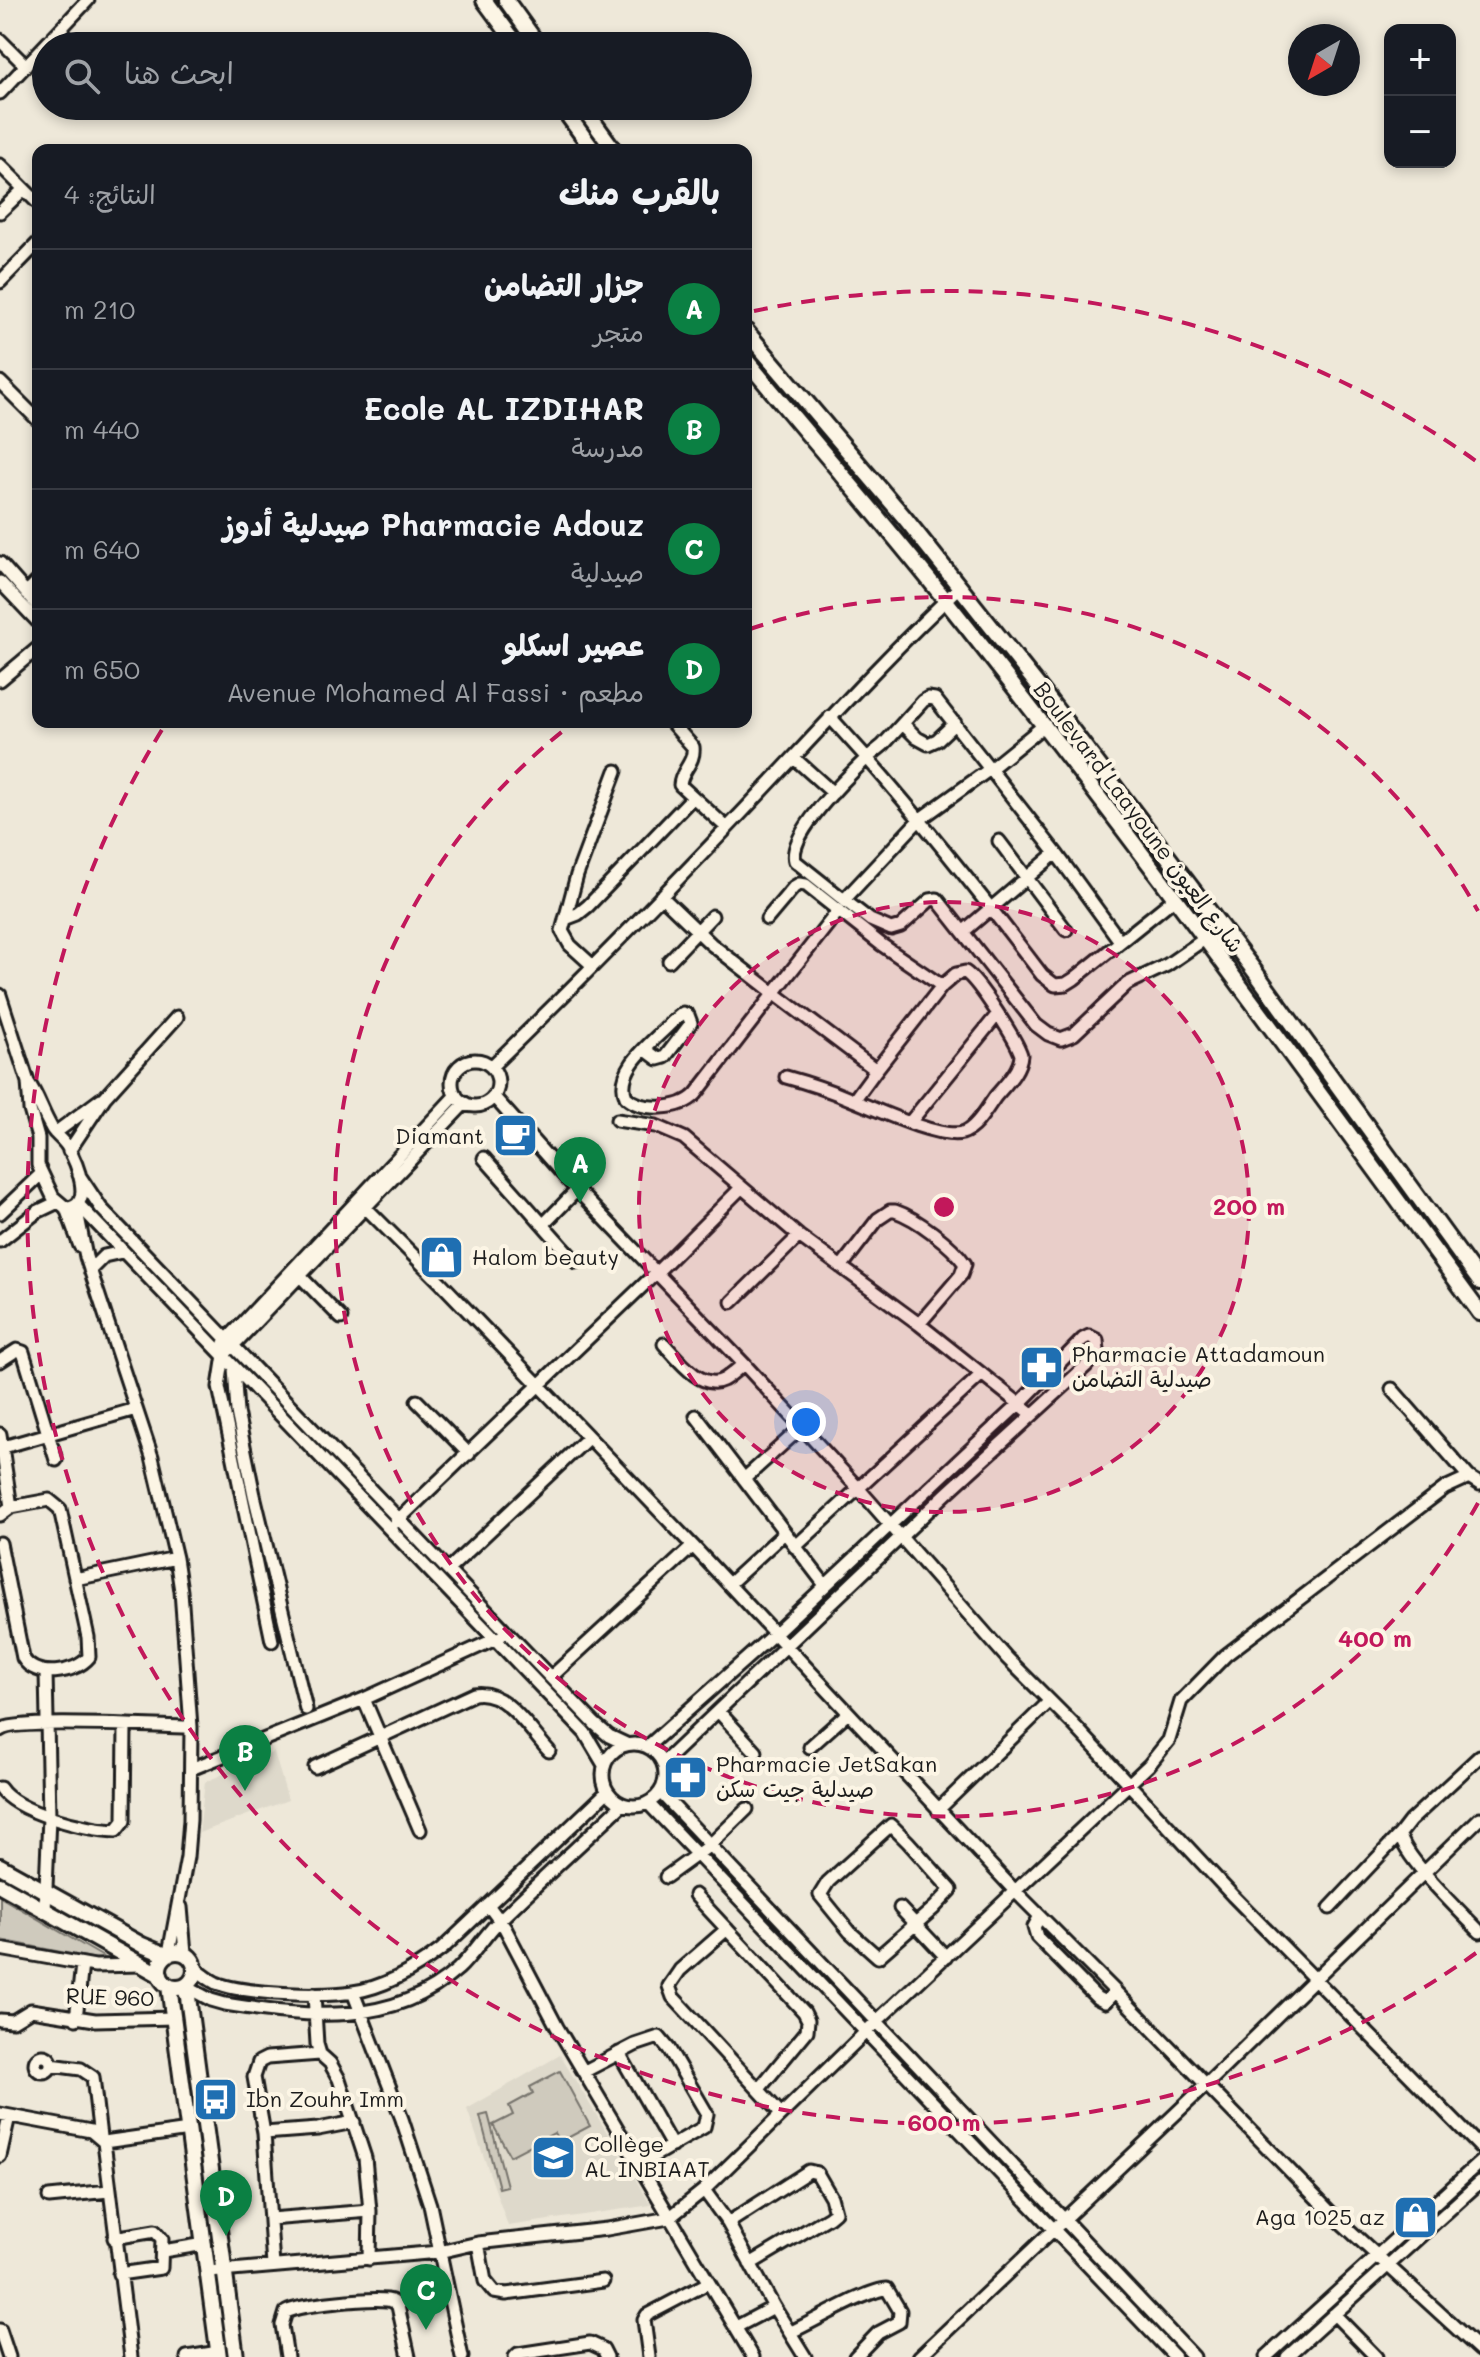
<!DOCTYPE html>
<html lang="ar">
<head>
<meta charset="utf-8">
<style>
	:root { --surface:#171b24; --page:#20242c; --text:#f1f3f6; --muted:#9ea1a6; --line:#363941; --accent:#0b8043 }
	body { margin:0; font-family:Mali,"Playpen Sans Arabic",sans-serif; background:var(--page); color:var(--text); direction:rtl }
	.controls { position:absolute; right:24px; top:24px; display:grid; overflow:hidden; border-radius:16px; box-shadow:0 4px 12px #0003 }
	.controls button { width:72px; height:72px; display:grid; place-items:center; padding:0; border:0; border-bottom:2px solid var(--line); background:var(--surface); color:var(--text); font:40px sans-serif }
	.compass { position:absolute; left:1288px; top:24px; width:72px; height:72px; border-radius:50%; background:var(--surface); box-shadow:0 4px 12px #0003; rotate:219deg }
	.you { position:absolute; left:806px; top:1422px; width:28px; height:28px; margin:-20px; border:6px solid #fff; border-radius:50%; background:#1a73e8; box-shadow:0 0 0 12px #1a73e833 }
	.badge { display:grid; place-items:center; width:52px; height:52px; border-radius:50%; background:var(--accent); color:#fff; font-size:26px; font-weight:700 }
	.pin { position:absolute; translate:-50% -66px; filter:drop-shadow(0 2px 4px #0008) }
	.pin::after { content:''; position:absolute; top:42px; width:28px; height:24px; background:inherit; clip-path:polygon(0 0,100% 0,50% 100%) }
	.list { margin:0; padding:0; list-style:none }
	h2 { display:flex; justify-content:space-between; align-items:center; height:104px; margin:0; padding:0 32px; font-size:34px }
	h2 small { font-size:26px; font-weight:400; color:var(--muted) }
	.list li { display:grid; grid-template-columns:52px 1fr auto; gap:24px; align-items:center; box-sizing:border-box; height:120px; padding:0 32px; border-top:2px solid var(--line) }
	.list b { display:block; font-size:30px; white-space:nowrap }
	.list p { margin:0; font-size:26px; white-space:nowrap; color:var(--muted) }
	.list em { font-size:26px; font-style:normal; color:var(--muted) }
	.icon { flex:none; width:44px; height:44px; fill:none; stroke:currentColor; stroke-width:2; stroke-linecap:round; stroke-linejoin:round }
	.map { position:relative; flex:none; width:1480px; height:2357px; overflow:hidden; direction:ltr }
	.search { position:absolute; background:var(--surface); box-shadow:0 4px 12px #0003; left:32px; top:32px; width:720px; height:88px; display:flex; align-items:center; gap:20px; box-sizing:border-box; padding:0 28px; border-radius:44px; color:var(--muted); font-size:30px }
	.panel { position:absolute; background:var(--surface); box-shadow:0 4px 12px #0003; left:32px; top:144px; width:720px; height:584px; border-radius:16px; direction:rtl }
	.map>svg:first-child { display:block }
	.built { fill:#ded9cb }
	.green { fill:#cfcabd; stroke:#76736c; stroke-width:2 }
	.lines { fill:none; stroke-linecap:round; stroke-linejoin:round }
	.minor-casing { stroke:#1c1c1c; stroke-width:17 }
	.tertiary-casing { stroke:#1c1c1c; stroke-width:20 }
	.minor { stroke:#fcf5e5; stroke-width:11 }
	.tertiary { stroke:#fcf5e5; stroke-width:14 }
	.ring { fill:none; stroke:#c2185b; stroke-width:4; stroke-dasharray:14 10 }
	.labels { text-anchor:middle; stroke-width:8; stroke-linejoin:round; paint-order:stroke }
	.street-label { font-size:22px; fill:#1c1c1c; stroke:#fcf5e5 }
	.poi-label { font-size:22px; fill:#1c1c1c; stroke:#fcf5e5; text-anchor:start }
	.centre { fill:#c2185b; stroke:#fcf5e5; stroke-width:4 }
	.ring-label { font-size:24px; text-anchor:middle; font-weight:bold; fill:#c2185b; stroke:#fcf5e5; stroke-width:8; stroke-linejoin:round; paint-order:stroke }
</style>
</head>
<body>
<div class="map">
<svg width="1480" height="2357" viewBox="0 0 1480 2357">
	<rect width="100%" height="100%" fill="#eee8d9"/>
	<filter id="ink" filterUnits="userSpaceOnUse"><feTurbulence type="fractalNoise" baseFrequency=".0125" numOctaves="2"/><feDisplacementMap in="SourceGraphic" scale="16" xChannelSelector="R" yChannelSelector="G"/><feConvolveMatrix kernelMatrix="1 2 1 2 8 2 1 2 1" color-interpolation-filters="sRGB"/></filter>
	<g filter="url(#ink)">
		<path class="built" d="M274,1752l14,48 -89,33 6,-51z
			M560,2055l91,150 -143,21 -41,-117z"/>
		<path class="green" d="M0,1897l112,65 -112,-22z
			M560,2071l30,55 -30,16 -6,-9 -44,23 -17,-31 20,-10 -4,-9 24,-13 -3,-6z
			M488,2114l19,72 -8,2 -19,-72z"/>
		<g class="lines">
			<defs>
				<path id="minor" d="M0,40l26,26
					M0,93l88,-93
					M0,165l38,38
					M0,212l24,-23
					M0,282l38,-39
					M0,382l38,38
					M0,563l38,43
					M0,582l38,40
					M26,593l12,-12
					M0,680l38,-32
					M830,717l37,41 16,-13 40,-44 5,-3 7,1 121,154 64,88
					M671,722l22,25c2,16 -12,23 -13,38l46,42
					M903,724l14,14 11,6 9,-4 18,-17
					M1042,727l-52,42 -71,51 -75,80 -49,-39c-8,-26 53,-85 72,-103 61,70 119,143 175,217l13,10 11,-1 8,-5 101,-81
					M794,758l39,35
					M999,841l67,89
					M661,896l50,48 63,49 65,-83
					M844,900l26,20 21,9 10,-3 29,-26 7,-1 99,126 12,9 13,5 13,-5 53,-50 40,-19 39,-27
					M565,919l13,-5 10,-8 104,-108
					M767,919l27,-32 5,-3 7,1 76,60 60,41 14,-12 9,-2c13,8 52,69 56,83 -1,16 -16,30 -26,42 -8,11 -19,32 -33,36 -23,6 -89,-25 -112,-34 -21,-9 -42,-16 -64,-22
					M963,932l93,-79
					M669,961l43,-45
					M593,966l-23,-21 -8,-14 15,-56 39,-104
					M0,995l28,87 2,28 8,28v27l15,32 13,11c30,-1 10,-47 1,-62 -5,-8 -13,-12 -16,-19 -9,-15 -13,-31 -23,-45
					M646,1050l12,9 7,-2 26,-34 -3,-8 -5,-2 -12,10c-17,18 -57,46 -45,74 16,15 55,13 70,-3l78,-101 102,77 -22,30
					M452 1083a23 23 0 1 1 46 0a23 23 0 1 1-46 0Z
					M492,1066c103,-100 204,-204 302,-309 54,-58 108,-116 166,-170
					M876,1070l66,-84
					M494,1097l83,93 167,174 114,124 149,170 66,66 160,172 247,251
					M617,1120l39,6 28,12 115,98 120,88 113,90
					M911,1121l86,-106
					M55,1133l46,-34
					M69,1151l36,-54 72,-80
					M484,1158l92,104
					M79,1175l22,33 494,516 14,12 17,8
					M358,1200l83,83 252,263 322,345 100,100 -10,11 -8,-4 -60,-61 -3,-10 6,-11
					M78,1204l507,529 19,32
					M76,1206l10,51 66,200 24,101 5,33 10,136 -1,93 -3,37 -18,96
					M66,1208l14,38
					M0,1213l41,-39
					M543,1225l34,-35
					M0,1241l37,-29 21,-10
					M841,1267l37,-48 12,-8h5c21,7 57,34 70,53l-4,11 -42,49
					M90,1270l14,-14 18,-4
					M299,1275l42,43
					M732,1302l67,-66
					M224,1343l232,-248
					M664,1344c13,14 37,47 59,36 7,-4 14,-11 21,-16
					M0,1361l17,-11 6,2 33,108
					M234,1368l3,44 17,83 52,214
					M1392,1389l77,88
					M417,1401l52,53
					M696,1416l129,169
					M0,1434l11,73
					M0,1448l136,-39
					M744,1479l58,-52
					M0,1515l11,-8 38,-7 11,9 28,128 1,20c-14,17 -54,22 -66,1l-23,-115
					M396,1522l260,-249 85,-85
					M795,1547l187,-173
					M449,1569l139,-131
					M75,1579l101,-21
					M729,1584l51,-47
					M272,1641l-53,-254 5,-32 241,-252
					M551,1677l142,-131
					M364,1699l56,131
					M718,1711l38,41
					M0,1730c14,-12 162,-3 191,-3
					M603 1775a31 31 0 1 1 62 0a31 31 0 1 1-62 0Z
					M648,1746l127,-113 245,-230 63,-64 6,-3 8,4 1,11 -12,15 -139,127 -284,270
					M810,1747l38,-34
					M1480,1756l-70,65 -10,13c3,23 62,79 80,98
					M315,1767l159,-73c32,-5 56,37 75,57
					M191,1769l173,-70 136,-62
					M0,1788c16,25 88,42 116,43l8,-10 1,-94
					M660,1792l534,565
					M648,1803l527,554
					M938,1810l112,-109
					M891,1825l17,17 43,48 -17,18 -56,49 -28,-25 -30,-37 8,-13z
					M666,1877l44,-32 37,-36
					M695,1895l109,117 4,8 -1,11 -48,58
					M488,1905l17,23 52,99 196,330
					M181,1907l4,46
					M900,1908l46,49
					M1330,1908l70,-74
					M45,1911l4,-94 -3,-145
					M727,1929l-47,41 -11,16 4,11 108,117
					M0,1949l95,17 47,-1
					M196,1969c6,5 12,10 20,14 28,11 107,14 137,9 33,-5 63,-23 89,-43l165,-157
					M185,1986l26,14 14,4c81,13 167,24 233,-35 16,-15 28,-36 44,-51 40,-39 81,-76 121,-114
					M1115,1991l219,225 146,134
					M353,1992l49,127 28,86 32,152
					M314,1994l3,50 3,10 10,9 9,16 26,79 5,53 -1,48
					M76,2019l6,-55
					M0,2020l13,1 18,-11 64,10 79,-2
					M619,2053l53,93
					M35 2064a8 8 0 1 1 16 0a8 8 0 1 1-16 0Z
					M51,2065l30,4 12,8 7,60
					M585,2071l50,-26 24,-8 10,12 38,65 -3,13 -66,38
					M0,2114l91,17 13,11 27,215
					M264,2133l54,-4 36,-7
					M104,2142l85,-12
					M0,2156l9,-40
					M704,2190l24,33 46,84
					M49,2197l60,-6
					M270,2219l100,-8
					M728,2223l81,-52 8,2 14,24 4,15 -6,5 -79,47
					M114,2238l41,-7 7,8 -1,29 -42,6
					M478,2243l7,38 9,11 12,2 97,-13
					M163,2251l42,-7
					M273,2266l-9,-133 -10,-56 5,-15 8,-4 53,-4
					M209,2272l230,-20 39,-9 129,-14 62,-11 35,-28 173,-169 272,-256 20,-25 12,-39 45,-46 219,-167 24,-11 11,7
					M1334,2314l42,43
					M736,2327l38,-20 31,50
					M0,2330l9,27
					M791,2332c22,-10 78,-43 96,-43l13,22 -1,11 -21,11 -23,24
					M187,2357l32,-5
					M287,2357l-5,-32 4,-13c16,-8 83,-14 101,-12 7,1 7,2 11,6l11,51
					M515,2357l3,-3 72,-11 13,6 4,8
					M649,2357l-5,-37 3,-5 61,-32
					M919,2357l288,-273 273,-266
					M1266,2357l214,-195
					M1287,2357l193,-175"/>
				<path id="tertiary" d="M484,0l34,46
					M506,0l33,46
					M561,106l32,44
					M582,106l32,44
					M746,331l158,186 139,175 210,277 227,313
					M746,360c67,81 136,160 201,242 185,232 358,472 533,711
					M0,1866l142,79 24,10
					M0,1885l160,90
					M159 1970a18 18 0 1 1 36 0a18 18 0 1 1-36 0Z
					M169,1986l50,371
					M184,1987l4,10 48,360"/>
			</defs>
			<use href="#minor" class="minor-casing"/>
			<use href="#tertiary" class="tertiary-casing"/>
			<use href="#minor" class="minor"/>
			<use href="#tertiary" class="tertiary"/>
		</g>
	</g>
	<circle cx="944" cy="1207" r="305" fill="#c2185b" fill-opacity=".12"/>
	<g class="ring">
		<circle cx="944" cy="1207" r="305"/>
		<path d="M1478 1503A610 610 0 1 1 573 723M750 629A610 610 0 0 1 1478 911"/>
		<path d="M1476 1953A916 916 0 0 1 163 728M754 311A916 916 0 0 1 1476 461"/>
	</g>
	<defs>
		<symbol id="cafe-square" viewBox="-11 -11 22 22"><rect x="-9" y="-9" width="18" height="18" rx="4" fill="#1f6fb2" stroke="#fcf5e5"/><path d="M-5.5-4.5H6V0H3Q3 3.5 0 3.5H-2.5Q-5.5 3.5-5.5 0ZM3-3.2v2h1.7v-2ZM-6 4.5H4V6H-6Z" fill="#fff"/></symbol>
		<symbol id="shop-square" viewBox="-11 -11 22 22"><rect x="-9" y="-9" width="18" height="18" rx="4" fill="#1f6fb2" stroke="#fcf5e5"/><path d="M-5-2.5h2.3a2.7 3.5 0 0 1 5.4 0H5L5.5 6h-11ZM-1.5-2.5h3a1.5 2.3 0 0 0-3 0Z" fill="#fff"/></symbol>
		<symbol id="pharmacy-square" viewBox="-11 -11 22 22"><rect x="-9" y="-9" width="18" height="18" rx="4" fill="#1f6fb2" stroke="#fcf5e5"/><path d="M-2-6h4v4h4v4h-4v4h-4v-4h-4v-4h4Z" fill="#fff"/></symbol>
		<symbol id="bus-square" viewBox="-11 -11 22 22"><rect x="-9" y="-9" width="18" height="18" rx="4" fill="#1f6fb2" stroke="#fcf5e5"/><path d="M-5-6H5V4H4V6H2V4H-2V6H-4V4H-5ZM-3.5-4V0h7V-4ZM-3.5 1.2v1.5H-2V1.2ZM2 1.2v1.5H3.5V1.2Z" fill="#fff"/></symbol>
		<symbol id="school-square" viewBox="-11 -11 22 22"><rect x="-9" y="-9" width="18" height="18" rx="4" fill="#1f6fb2" stroke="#fcf5e5"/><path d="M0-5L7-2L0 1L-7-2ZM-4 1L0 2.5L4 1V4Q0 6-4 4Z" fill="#fff"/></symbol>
	</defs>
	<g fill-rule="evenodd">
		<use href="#cafe-square" x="490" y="1110" width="51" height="51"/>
		<use href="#shop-square" x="416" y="1232" width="51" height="51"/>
		<use href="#pharmacy-square" x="1016" y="1342" width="51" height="51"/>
		<use href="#pharmacy-square" x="660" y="1752" width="51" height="51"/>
		<use href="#bus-square" x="190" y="2074" width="51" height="51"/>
		<use href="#school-square" x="528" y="2132" width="51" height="51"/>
		<use href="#shop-square" x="1390" y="2192" width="51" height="51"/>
	</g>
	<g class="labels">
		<g class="street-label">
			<text transform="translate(1139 817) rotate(53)" y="8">Boulevard Laayoune شارع العيون</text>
			<text transform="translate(110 1997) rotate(2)" y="8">RUE 960</text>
		</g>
		<g class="poi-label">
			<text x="484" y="1144" text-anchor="end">Diamant</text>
			<text x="472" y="1265">Halom beauty</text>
			<text x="1072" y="1362">Pharmacie Attadamoun<tspan x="1072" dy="25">صيدلية التضامن</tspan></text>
			<text x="716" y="1772">Pharmacie JetSakan<tspan x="716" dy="25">صيدلية جيت سكن</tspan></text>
			<text x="246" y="2107">Ibn Zouhr Imm</text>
			<text x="584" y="2152">Collège<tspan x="584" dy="25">AL INBIAAT</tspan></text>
			<text x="1385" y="2225" text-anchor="end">Aga 1025 az</text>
		</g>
	</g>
	<circle cx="944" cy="1207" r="12" class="centre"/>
	<g class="ring-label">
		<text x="1249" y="1215">200 m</text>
		<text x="1375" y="1647">400 m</text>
		<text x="944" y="2131">600 m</text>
	</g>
</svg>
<div class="controls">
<button>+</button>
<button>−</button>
</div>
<svg class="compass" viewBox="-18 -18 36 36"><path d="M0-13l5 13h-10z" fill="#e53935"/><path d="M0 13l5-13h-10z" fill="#9ea1a6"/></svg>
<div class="you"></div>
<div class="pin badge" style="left:580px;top:1203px">A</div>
<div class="pin badge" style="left:245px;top:1791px">B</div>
<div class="pin badge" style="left:426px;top:2330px">C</div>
<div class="pin badge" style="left:226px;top:2236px">D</div>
<div class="search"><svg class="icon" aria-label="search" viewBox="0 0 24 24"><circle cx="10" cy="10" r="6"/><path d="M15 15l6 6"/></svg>ابحث هنا</div>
<section class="panel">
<h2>بالقرب منك<small>النتائج: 4</small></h2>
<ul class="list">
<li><span class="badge">A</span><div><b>جزار التضامن</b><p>متجر</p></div><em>210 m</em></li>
<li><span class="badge">B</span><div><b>Ecole AL IZDIHAR</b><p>مدرسة</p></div><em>440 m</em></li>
<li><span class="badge">C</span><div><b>Pharmacie Adouz صيدلية أدوز</b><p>صيدلية</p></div><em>640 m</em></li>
<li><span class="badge">D</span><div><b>عصير اسكلو</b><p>مطعم · Avenue Mohamed Al Fassi</p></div><em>650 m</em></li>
</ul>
</section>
</div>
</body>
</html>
